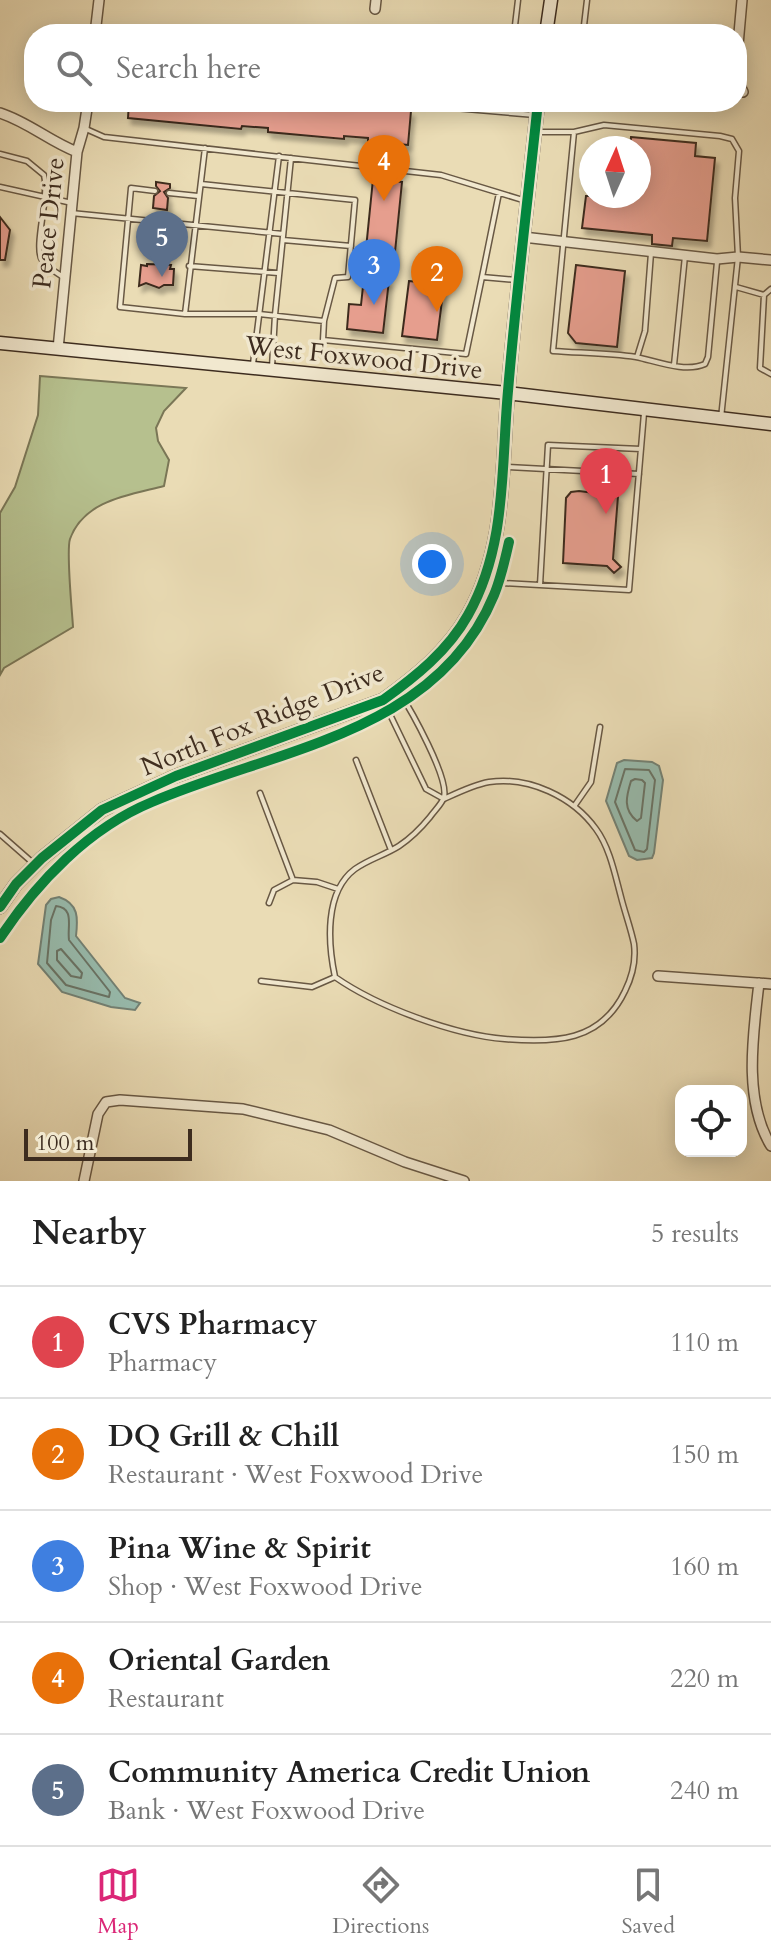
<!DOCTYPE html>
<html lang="en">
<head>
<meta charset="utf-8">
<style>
	:root { --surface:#fff; --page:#f6f6f6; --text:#222; --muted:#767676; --line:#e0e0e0; --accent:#db2777 }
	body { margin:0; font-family:Cardo,serif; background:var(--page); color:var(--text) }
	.controls { position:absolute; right:24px; bottom:24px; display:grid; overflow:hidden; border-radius:16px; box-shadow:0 4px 20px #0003 }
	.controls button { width:72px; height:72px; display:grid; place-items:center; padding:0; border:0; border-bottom:2px solid var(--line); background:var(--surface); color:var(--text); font:40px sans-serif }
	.compass { position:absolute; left:579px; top:136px; width:72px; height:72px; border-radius:50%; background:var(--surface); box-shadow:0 4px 20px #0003; rotate:3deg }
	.scale { position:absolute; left:24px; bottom:20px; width:168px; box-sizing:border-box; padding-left:8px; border:4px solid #3d2c1f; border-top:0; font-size:22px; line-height:28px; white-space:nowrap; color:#3d2c1f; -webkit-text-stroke:6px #f1e8cf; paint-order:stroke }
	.you { position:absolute; left:432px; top:564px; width:28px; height:28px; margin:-20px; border:6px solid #fff; border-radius:50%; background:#1a73e8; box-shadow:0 0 0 12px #1a73e833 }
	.badge { display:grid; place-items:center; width:52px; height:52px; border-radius:50%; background:var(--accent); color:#fff; font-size:26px; font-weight:700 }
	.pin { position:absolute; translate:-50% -66px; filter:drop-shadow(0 2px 4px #0008) }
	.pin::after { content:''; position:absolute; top:42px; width:28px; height:24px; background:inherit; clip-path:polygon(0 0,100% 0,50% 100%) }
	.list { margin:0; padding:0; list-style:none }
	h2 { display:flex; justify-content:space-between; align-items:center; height:104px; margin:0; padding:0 32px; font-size:34px }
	h2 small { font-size:26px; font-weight:400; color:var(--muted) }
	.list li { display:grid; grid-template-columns:52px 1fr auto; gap:24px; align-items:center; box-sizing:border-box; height:112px; padding:0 32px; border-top:2px solid var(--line) }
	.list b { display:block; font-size:30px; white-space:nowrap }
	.list p { margin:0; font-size:26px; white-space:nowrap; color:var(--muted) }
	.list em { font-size:26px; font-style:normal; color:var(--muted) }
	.icon { flex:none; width:44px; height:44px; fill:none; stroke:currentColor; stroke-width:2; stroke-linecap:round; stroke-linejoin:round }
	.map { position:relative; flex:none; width:771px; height:1181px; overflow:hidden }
	.search { position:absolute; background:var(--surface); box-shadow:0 4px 20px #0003; left:24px; right:24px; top:24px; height:88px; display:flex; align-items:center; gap:20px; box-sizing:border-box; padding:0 28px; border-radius:32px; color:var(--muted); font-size:30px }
	.sheet { height:664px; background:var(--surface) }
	nav { display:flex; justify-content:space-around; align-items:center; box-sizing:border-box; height:112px; border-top:2px solid var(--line); background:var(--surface); font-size:22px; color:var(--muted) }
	nav a { display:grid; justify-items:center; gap:4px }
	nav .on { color:var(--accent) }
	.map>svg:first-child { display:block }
	.green { fill:#b6c08e; stroke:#7a7656; stroke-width:2 }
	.water { fill:#98bcae; stroke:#748275; stroke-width:2 }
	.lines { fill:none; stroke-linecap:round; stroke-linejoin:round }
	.shore { stroke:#6a7466; stroke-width:2 }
	.building { fill:#e69e8e; stroke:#3d2c1f; stroke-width:2; filter:url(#shadow) }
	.lane-casing { stroke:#685844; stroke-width:7 }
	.street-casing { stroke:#685844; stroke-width:12 }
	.secondary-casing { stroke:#3d2c1f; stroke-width:15 }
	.lane { stroke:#f1e8cf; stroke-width:4 }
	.street { stroke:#f1e8cf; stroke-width:9 }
	.secondary { stroke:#f1e8cf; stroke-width:12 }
	.cycleway-casing { stroke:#f1e8cf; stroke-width:15 }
	.cycleway { stroke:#00873e; stroke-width:10 }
	.labels { text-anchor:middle; stroke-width:7; stroke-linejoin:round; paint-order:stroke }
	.street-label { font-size:26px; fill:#3d2c1f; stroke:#f1e8cf }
</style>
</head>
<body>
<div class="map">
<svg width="771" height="1181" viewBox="0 0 771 1181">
	<defs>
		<filter id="shadow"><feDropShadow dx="3.5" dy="6" stdDeviation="2" flood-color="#0004"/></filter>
	</defs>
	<rect width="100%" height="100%" fill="#eadcb5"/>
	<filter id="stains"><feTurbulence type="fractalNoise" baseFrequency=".0025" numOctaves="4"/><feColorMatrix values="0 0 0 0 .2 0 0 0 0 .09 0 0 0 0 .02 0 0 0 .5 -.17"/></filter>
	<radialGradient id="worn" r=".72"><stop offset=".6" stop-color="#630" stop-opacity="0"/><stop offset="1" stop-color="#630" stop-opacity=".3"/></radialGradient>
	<path class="green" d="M40,376l146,12 -22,23 -8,17 2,13 11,19 -5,26c-35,9 -80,14 -94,53 -4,12 2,71 3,88l-69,41 -4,7v-162l15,-26 23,-72z"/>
	<path class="water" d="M624,760l28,2 7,4 4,14 -9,73 -2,5 -15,2 -8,-4 -23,-55 11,-38z
		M59,897c20,7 19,21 17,39l49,62 15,5 -5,7 -24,-3 -49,-15 -24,-28 8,-59 5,-6z"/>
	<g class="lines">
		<path class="shore" d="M625,769l24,1 6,10 -8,69 -3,3 -9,-2 -20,-48z
			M635,779l7,1 3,3 -4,35 -4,3c-14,-11 -11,-24 -6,-40z
			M56,906c19,2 11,20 13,34l41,52 -1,5 -43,-12 -19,-22 4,-43z
			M61,949l21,24 -1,5 -10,-2 -14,-16v-9z"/>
	</g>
	<path class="building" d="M129,102h187l95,9 -3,34 -40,-4v-3l-24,-2v3l-76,-7v-4l-26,-2 -1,3 -113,-11z
		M631,137l65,6 -1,13 20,2 -8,83 -34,-3 -1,8 -20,-2v-9l-70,-7 4,-32h53v-48h-9z
		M373,179l29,3 -8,80 -29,-3z
		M156,182l14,2v4l-6,4 4,6 -1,12 -14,-2 1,-12 6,-5 -4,-5z
		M0,217l10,13 -5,30h-5z
		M147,264l24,1 -1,4h4l-1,16h-9l-5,3 -13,-5 -7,3 2,-21 6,1z
		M576,265l49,6 -8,76 -41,-4 -8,-10z
		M364,277l25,3 -6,53 -36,-4 2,-25 12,1z
		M409,281l35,4 -7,55 -35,-4z
		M579,491l39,5 -5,63 8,8 -7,6 -7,-7 -44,-3 3,-65 5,-6z"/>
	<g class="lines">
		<defs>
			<path id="lane" d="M514,34l4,-34
				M583,34l4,-34
				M384,102l151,13
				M86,129l18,8 337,38 85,26
				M536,132h38l30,-7 116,11 12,3 7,12 -4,47 3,59 -17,161
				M574,132l-21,219c27,2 56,2 83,6 20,4 49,16 69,7l3,-7 9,-95
				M205,148l-20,166h74l65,7 -1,19 143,14 16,-77 34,3
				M0,154l27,7 17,14c6,21 -11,72 -2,85 4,7 14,12 21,17
				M201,184l154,16 -7,77 -13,1 -11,43
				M0,187l72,16
				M155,191l-24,-3 -11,119 65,7
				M169,193l29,3
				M71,213l212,21
				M283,240l68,6
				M189,266l89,7
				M482,277l17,-84
				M736,287l28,8
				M771,289l-7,6 -4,73 11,6
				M637,357l8,-26 6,-78
				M253,364l26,-208
				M674,365l11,-109
				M272,367l3,-52 16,-157
				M506,467l133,7
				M484,582l145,8 15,-177
				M540,585l8,-140 93,4
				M399,692c12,18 50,86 45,105 -2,7 -10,14 -14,20 -9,11 -19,21 -31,29 -14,9 -30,13 -44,23 -31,23 -27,75 -20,108 43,30 119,58 170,62 50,4 96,3 120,-48 7,-14 11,-31 9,-47 -3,-15 -9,-31 -13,-47 -6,-22 -11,-49 -25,-68 -23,-32 -67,-53 -107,-47 -16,3 -30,10 -45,17
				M384,702l42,87 18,10
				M356,760l35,90
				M260,793l33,87 24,2 21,7
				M575,805l16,-23 9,-55
				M0,834l33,29
				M269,903l5,-13 19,-10
				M261,981l51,6 23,-10"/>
			<path id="street" d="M375,9l1,-9
				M95,34l4,-34
				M737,56l5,-56
				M737,79l6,13
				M0,113c28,9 49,28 77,39
				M523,237l194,22 21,-2 33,3
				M58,349l19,-197 7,-24 4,-26
				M658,976l113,8
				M759,983c-6,52 -16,117 12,163
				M84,1181l14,-67 8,-12 14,-2 123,9 86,21 76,32 59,19"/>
			<path id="secondary" d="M546,34l5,-34
				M0,343l507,50 264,31
				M0,907l16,-23 26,-26 60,-48 74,-34 207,-76c32,-23 65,-49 85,-85 39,-69 33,-147 40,-224 8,-96 20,-193 30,-289"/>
		</defs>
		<use href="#lane" class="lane-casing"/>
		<use href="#street" class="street-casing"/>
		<use href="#secondary" class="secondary-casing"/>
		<use href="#lane" class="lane"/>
		<use href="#street" class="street"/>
		<use href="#secondary" class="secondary"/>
		<defs>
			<path id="cycleway" d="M0,907l16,-23 26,-26 60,-48 74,-34 207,-76c32,-23 65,-49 85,-85 39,-69 33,-147 40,-224 8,-96 20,-193 30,-289
				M0,938c37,-56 89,-110 152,-136 123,-53 285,-68 342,-207 7,-17 11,-35 15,-53"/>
		</defs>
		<use href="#cycleway" class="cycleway-casing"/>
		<use href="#cycleway" class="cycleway"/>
	</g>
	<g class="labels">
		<g class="street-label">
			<text transform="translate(48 223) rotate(-84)" y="9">Peace Drive</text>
			<text transform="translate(364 357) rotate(6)" y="9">West Foxwood Drive</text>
			<text transform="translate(262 719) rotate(-22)" y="9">North Fox Ridge Drive</text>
		</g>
	</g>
	<rect width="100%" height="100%" filter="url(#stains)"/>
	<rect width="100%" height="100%" fill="url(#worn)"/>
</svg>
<div class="controls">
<button><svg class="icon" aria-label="locate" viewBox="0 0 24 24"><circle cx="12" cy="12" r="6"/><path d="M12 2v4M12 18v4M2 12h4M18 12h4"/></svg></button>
</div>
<svg class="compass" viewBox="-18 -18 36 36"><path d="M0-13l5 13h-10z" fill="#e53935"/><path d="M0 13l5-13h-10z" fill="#767676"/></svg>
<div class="scale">100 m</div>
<div class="you"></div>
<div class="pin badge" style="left:606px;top:514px;background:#e0444e">1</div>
<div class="pin badge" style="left:437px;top:312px;background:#e8710a">2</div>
<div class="pin badge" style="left:374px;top:305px;background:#3f7fe0">3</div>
<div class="pin badge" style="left:384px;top:201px;background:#e8710a">4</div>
<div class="pin badge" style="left:162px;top:277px;background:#5c6f8a">5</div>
<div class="search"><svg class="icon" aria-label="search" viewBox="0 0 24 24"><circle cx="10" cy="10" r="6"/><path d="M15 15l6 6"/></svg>Search here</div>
</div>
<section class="sheet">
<h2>Nearby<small>5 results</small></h2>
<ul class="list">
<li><span class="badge" style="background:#e0444e">1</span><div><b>CVS Pharmacy</b><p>Pharmacy</p></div><em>110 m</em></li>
<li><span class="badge" style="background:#e8710a">2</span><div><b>DQ Grill &amp; Chill</b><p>Restaurant · West Foxwood Drive</p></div><em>150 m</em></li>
<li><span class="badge" style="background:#3f7fe0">3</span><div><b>Pina Wine &amp; Spirit</b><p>Shop · West Foxwood Drive</p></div><em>160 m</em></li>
<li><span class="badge" style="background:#e8710a">4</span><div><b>Oriental Garden</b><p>Restaurant</p></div><em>220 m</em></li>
<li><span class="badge" style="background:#5c6f8a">5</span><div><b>Community America Credit Union</b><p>Bank · West Foxwood Drive</p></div><em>240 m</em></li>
</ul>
</section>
<nav>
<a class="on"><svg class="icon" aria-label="map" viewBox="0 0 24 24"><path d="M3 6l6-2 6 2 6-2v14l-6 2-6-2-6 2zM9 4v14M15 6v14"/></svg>Map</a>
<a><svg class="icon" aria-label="directions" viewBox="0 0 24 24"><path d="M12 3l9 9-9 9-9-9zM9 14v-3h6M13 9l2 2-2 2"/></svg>Directions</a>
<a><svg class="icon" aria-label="saved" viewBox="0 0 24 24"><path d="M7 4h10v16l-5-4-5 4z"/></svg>Saved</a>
</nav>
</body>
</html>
